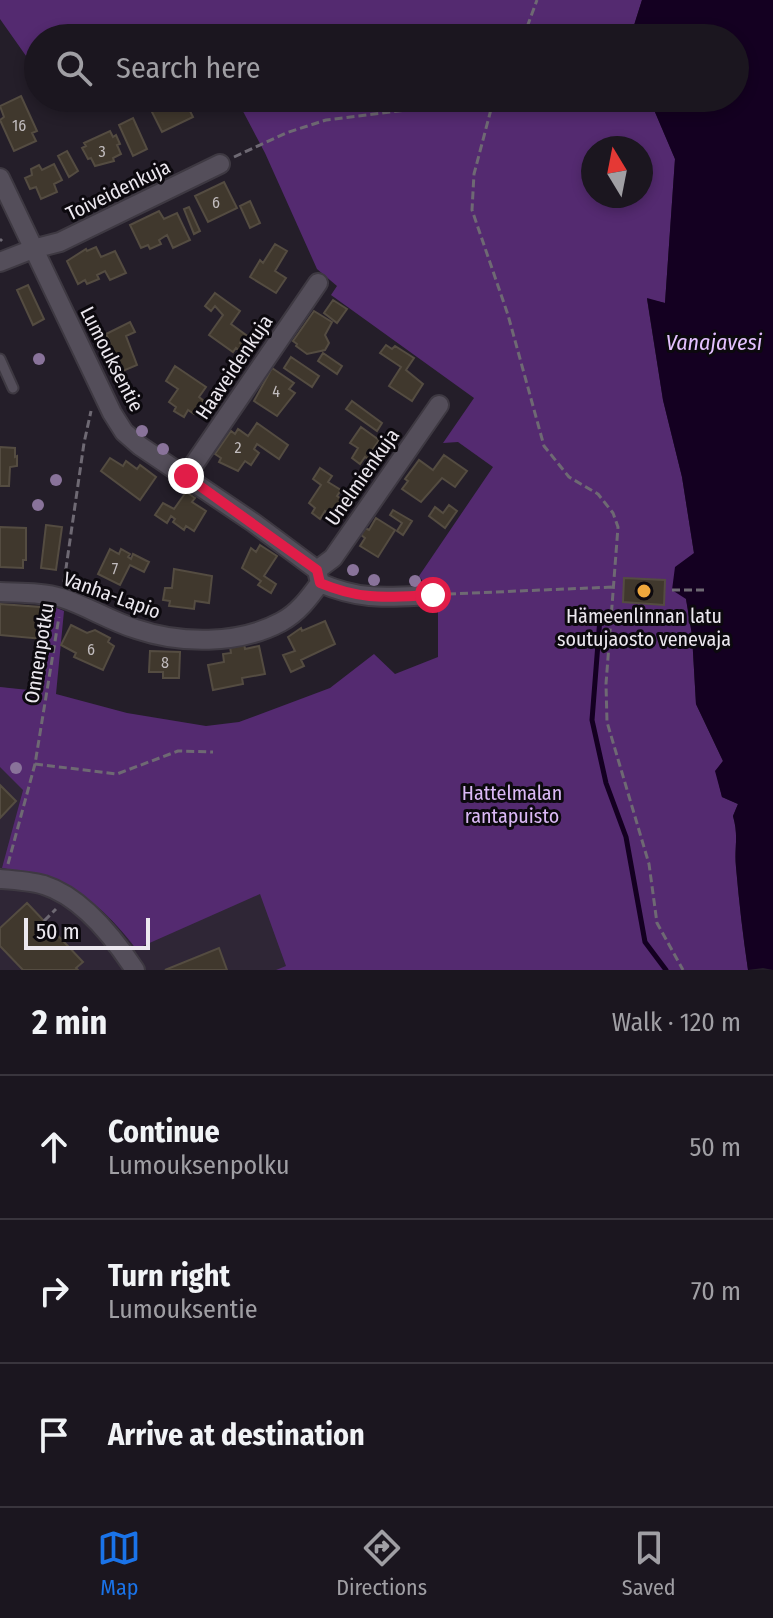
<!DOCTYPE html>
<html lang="en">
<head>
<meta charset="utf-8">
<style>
	:root { --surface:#1b161f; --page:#28232c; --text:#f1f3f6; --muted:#a09fa4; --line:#39353d; --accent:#1a73e8 }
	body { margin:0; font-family:"Fira Sans Condensed",sans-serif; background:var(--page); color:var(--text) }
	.compass { position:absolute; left:581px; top:136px; width:72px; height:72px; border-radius:50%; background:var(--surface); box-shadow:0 4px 12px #0003; rotate:350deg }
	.scale { position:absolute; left:24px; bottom:20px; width:126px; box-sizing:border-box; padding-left:8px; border:4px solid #ece8ef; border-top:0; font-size:22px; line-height:28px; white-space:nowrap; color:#ece8ef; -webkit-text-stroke:6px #0c090e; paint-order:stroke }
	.stop { position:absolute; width:24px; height:24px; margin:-18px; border:6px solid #e11d48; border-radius:50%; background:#fff }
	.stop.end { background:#e11d48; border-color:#fff; box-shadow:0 2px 8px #0008 }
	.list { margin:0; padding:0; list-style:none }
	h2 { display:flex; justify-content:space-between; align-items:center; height:104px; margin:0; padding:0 32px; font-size:34px }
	h2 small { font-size:26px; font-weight:400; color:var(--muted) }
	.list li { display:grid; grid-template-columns:52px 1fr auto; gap:24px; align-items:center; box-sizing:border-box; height:144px; padding:0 32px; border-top:2px solid var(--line) }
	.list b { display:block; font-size:30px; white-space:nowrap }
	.list p { margin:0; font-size:26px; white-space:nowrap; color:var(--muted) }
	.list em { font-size:26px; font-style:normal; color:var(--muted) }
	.icon { flex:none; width:44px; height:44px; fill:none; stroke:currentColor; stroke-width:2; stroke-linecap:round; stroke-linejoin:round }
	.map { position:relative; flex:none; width:773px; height:970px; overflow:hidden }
	.search { position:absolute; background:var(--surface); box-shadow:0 4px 12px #0003; left:24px; right:24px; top:24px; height:88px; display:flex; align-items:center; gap:20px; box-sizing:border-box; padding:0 28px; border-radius:44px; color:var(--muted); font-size:30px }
	.sheet { height:536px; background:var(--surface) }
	nav { display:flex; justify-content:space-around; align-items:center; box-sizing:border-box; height:112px; border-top:2px solid var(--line); background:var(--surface); font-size:22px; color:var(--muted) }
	nav a { display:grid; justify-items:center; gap:4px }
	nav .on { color:var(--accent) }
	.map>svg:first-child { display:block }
	.built { fill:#2f2636 }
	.green { fill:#542a70; fill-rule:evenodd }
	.water { fill:#140021 }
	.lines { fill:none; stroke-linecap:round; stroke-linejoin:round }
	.stream { stroke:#140021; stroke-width:5 }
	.building { fill:#40382d; stroke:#544c41; stroke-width:2 }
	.service-casing { stroke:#3e3942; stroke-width:13 }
	.minor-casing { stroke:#3e3942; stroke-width:22 }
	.path { stroke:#6e6973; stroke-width:3; stroke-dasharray:8 4; stroke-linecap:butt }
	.service { stroke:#544e5a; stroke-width:9 }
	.minor { stroke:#544e5a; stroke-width:18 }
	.tree { fill:#89739a }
	.route { stroke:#e11d48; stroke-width:10 }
	.poi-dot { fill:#eea73c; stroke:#0c090e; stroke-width:3 }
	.labels { text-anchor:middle; stroke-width:6; stroke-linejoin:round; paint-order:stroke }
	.number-label { font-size:16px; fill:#c1bcbe }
	.street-label { font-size:20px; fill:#ece8ef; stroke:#0c090e }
	.poi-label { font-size:20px; fill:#ece8ef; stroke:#0c090e }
	.park-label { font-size:20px; fill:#dbb9f6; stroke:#0c090e }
	.water-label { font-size:22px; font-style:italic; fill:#e4c1ff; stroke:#0c090e }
</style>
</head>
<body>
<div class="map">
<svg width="773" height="970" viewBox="0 0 773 970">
	<rect width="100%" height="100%" fill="#241e29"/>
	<path class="built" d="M0,687l38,5 -15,98 -20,78 42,8 35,18 35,30 21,24 124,-55 141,77h-401z"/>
	<path class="green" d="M0,0h642l-12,38h-592v22l-7,3 -31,-44z
		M236,98h413l26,61 -10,144 -18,-4 16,101 19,77 12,76 -8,46 6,36 4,69 27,57 -7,10 6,26 16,7 -5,12c6,21 1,31 3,51 3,35 7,69 12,103h-472l10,-4 -26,-72 -124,55c-22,-30 -54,-61 -89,-72 -14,-5 -30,-6 -45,-9l21,-78 -23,-23v-80l38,4 14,-85 12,5 -8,83 71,19 79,13 33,-4 91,-34 44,-34 21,20 43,-17v-56l-19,-25 74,-109 -35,-25 -15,1 31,-45 -143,-103 6,-9 -20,-17 -52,-116zM593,148h48v48h-48z"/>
	<path class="water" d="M642,0h131v970l-10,-2 -15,2c-5,-34 -9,-68 -12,-103 -2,-20 3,-30 -3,-51l5,-12 -16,-7 -7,-26 8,-10 -27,-57 -4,-69 -6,-36 -14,-9 3,-23 19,-14 -12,-76 -19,-77 -16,-102 18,5 10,-144 -26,-61h86v-60h-105z"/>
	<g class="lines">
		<path class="stream" d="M600,618l-8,102 14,63 20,54 19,105 21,28"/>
	</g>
	<path class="building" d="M21,96l16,35 -5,2 4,8 -22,10 -14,-31 4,-3 -4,-11z
		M176,98h10l1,3 12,-3 3,7 -12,6 3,6 -31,15 -11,-22z
		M133,118l14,31 -14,7 -14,-31z
		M110,131l3,6 3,-2 4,9 -3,1 4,9 -8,4 1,3 -19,5 -4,-8 -3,1 -6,-11 4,-2 -2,-3z
		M67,151l11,20 -9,6 -11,-21z
		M54,164l8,16 -8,4 3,8 -16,7 -5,-12 -6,2 -5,-11 7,-3 -1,-6 8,-4 3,5z
		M224,182l13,26 -29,14 -13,-26z
		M250,201l10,22 -10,5 -10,-22z
		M189,207l11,24 -6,3 -10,-25z
		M159,211l5,8 13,-6 13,27 -17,8 -6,-13 -8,5 2,4 -11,5 -2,-4 -7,3 -11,-23z
		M275,244l12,7 -12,20 11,7 -10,15 -26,-16 10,-17 3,3z
		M96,247l5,10 14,-6 11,22 -16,7 -5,-9 -8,4 2,4 -12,5 -2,-4 -7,4 -11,-23 19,-12 1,2z
		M28,285l16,34 -11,6 -16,-35z
		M215,293l25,18 -9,13 15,11 -6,8 7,5 -4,5 -7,-5 -3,4 -24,-17 14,-20 -8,-9 -4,5 -6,-5z
		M333,300l14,9 -10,14 -13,-10z
		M314,311l18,11 -7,13 4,8 -4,7 -18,4 -11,-8 1,-2 -4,-3z
		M130,322l5,10 -9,4 11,29 -26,11 -11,-24 2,-1 -2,-4 10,-5 -4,-8z
		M386,345l6,4 3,-3 19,12 -8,12 17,14 -11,17 -23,-15 12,-19 -21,-14z
		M323,353l19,13 -5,8 -19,-13z
		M291,357l28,19 -7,11 -28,-19z
		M175,366l31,21 -7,10 5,4 -10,13 -6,-4 -4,7 -10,-6 2,-4 -7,-5 9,-13 -12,-8z
		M272,368l22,15 -5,6 6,4 -18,23 -23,-15z
		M352,401l30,22 -5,8 -31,-22z
		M257,423l31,22 -9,14 -22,-15 -3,5 5,4 -8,12 -6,-4 -7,10 -19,-9 2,-4 -6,-4 16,-23 4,3 3,-5 10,7z
		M361,427l18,13 -6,9 5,4 -6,9 -7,-5 -5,7 -8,-6 6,-10 -8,-5z
		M0,447l15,1v9l2,-1v10l-7,1 -1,19h-9z
		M444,455l23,16 -12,16 -13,-9 -21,24 -19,-13 6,-8 -3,-2 14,-19 14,10z
		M110,458l13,8 3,-5 11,8 3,-4 16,12 -16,23 -39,-29z
		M320,468l12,8 -4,6 13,8 -4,6 7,5 -10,16 -9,-6 -5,8 -8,-6 3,-5 -6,-5 12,-18 -8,-6z
		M186,492l9,6 -3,4 14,9 -12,20 -8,-5 -2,4 -11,-8 2,-3 -4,-3 -4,7 -12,-8 8,-12 11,6z
		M449,505l8,6 -12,17 -16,-12 6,-9 8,6z
		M393,510l19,11 -9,14 -6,-4 5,-8 -12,-8z
		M376,518l19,12 -17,27 -18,-11 5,-8 -4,-3 4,-7 4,2z
		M46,525l16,2 -6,43 -15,-2z
		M0,527l26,1v32h-3v8l-23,-1z
		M260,545l17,11 -13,20 12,8 -5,9 -13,-8 3,-4 -19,-13 9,-20 5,4z
		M110,549l9,5 2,-5 9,5 -2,3 3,2 2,-5 16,8 -5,10 -14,-7 -10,20 -22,-11z
		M174,569l38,7 -3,27 -14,-2 -1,8 -25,-3 1,-5 -7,-1 2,-12h7z
		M624,578l41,2 -1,25 -41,-3z
		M0,604l41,3 -1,16 7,1 -4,15 -43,-4z
		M325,621l10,23 -34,16 3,6 -13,6 -8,-17 12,-4 -7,-14 13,-9 1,3z
		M71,625l16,8 8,-3 15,8 -2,4 6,4 -11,24 -29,-13 2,-4 -15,-8z
		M244,644l1,5 14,-3 6,28 -23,4 1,6 -30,6 -5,-25 16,-3 -1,-8 8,-1 -1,-6z
		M150,651l30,1 -1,26h-16v-6h-14z
		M0,785l16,16 -16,17z
		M27,903l56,59 -7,6 2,2h-55l-23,-24v-18z
		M219,948l8,22h-62z"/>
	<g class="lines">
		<defs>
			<path id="service" d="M0,359l13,29"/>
			<path id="minor" d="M0,178l112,235 12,19 16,14 114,77 63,47
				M0,262l33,-13 27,-7 160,-78
				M186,476l132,-193
				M317,570l16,-12 106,-153
				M320,583c42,18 68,14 113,12
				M0,592c20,1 42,0 62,6 25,8 48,23 74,31 44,15 102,16 145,-7 17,-9 28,-24 39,-39l-3,-13
				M0,879c14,1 30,2 44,6 38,12 70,53 91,85"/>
		</defs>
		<use href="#service" class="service-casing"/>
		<use href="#minor" class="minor-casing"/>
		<path class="path" d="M523,38l14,-38
			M494,98l-20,76 -2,36 36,105 36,131 25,31 29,17 15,19 5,14 -12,157 1,38 42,142 8,59 26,47
			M234,157l52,-24 40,-13 168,-21
			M0,241l2,-2
			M64,582l20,-139 7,-32
			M672,590h34
			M448,594l165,-7
			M35,764l82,10 61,-23 35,1
			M8,864l27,-100 24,-147
			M44,921l12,-12"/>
		<use href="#service" class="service"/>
		<use href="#minor" class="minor"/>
	</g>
	<g class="tree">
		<circle cx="39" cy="359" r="6"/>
		<circle cx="142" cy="431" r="6"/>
		<circle cx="163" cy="449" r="6"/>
		<circle cx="56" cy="480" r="6"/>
		<circle cx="38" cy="505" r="6"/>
		<circle cx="353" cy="570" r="6"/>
		<circle cx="374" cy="580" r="6"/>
		<circle cx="415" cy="581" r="6"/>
		<circle cx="16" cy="768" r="6"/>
	</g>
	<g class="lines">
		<path class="route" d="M186,476l131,94 3,13c43,18 68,14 113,12"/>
	</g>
	<circle class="poi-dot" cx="644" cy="591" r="8"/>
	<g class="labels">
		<g class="number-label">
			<text x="19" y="131">16</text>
			<text x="102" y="157">3</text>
			<text x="216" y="208">6</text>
			<text x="276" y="397">4</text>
			<text x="238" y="453">2</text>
			<text x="115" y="574">7</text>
			<text x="91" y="655">6</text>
			<text x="165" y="668">8</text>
		</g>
		<g class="street-label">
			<text transform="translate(118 190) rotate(-26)" y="7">Toiveidenkuja</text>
			<text transform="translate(112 359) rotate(63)" y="7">Lumouksentie</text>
			<text transform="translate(234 367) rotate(-56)" y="7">Haaveidenkuja</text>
			<text transform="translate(362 477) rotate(-55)" y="7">Unelmienkuja</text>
			<text transform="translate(112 595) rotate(20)" y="7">Vanha-Lapio</text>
			<text transform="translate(39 653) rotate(-81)" y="7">Onnenpotku</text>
		</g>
		<g class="poi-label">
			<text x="644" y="623">Hämeenlinnan latu<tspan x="644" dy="23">soutujaosto venevaja</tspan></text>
		</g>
		<g class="park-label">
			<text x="512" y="800">Hattelmalan<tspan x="512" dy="23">rantapuisto</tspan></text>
		</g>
		<g class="water-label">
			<text x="714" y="350">Vanajavesi</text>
		</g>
	</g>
</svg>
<svg class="compass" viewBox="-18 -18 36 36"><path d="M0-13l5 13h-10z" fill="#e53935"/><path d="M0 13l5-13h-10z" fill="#a09fa4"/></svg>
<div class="scale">50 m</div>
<div class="stop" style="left:433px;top:595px"></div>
<div class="stop end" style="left:186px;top:476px"></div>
<div class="search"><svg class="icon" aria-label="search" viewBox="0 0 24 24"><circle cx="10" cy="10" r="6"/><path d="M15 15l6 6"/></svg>Search here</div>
</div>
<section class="sheet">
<h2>2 min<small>Walk · 120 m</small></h2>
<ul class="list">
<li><svg class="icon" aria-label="ahead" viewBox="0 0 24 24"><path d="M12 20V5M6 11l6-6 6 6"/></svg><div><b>Continue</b><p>Lumouksenpolku</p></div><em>50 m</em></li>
<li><svg class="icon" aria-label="right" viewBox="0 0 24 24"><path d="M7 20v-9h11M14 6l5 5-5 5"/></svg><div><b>Turn right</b><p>Lumouksentie</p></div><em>70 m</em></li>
<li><svg class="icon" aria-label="arrive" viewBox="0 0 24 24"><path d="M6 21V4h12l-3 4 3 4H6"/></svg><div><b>Arrive at destination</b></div></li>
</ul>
</section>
<nav>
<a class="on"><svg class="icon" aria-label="map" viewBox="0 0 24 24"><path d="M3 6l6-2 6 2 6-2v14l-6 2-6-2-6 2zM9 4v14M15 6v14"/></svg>Map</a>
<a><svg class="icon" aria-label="directions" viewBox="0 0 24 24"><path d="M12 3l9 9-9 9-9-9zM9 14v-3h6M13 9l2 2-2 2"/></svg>Directions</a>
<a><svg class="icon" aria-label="saved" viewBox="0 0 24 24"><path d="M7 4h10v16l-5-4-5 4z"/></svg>Saved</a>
</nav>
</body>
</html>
